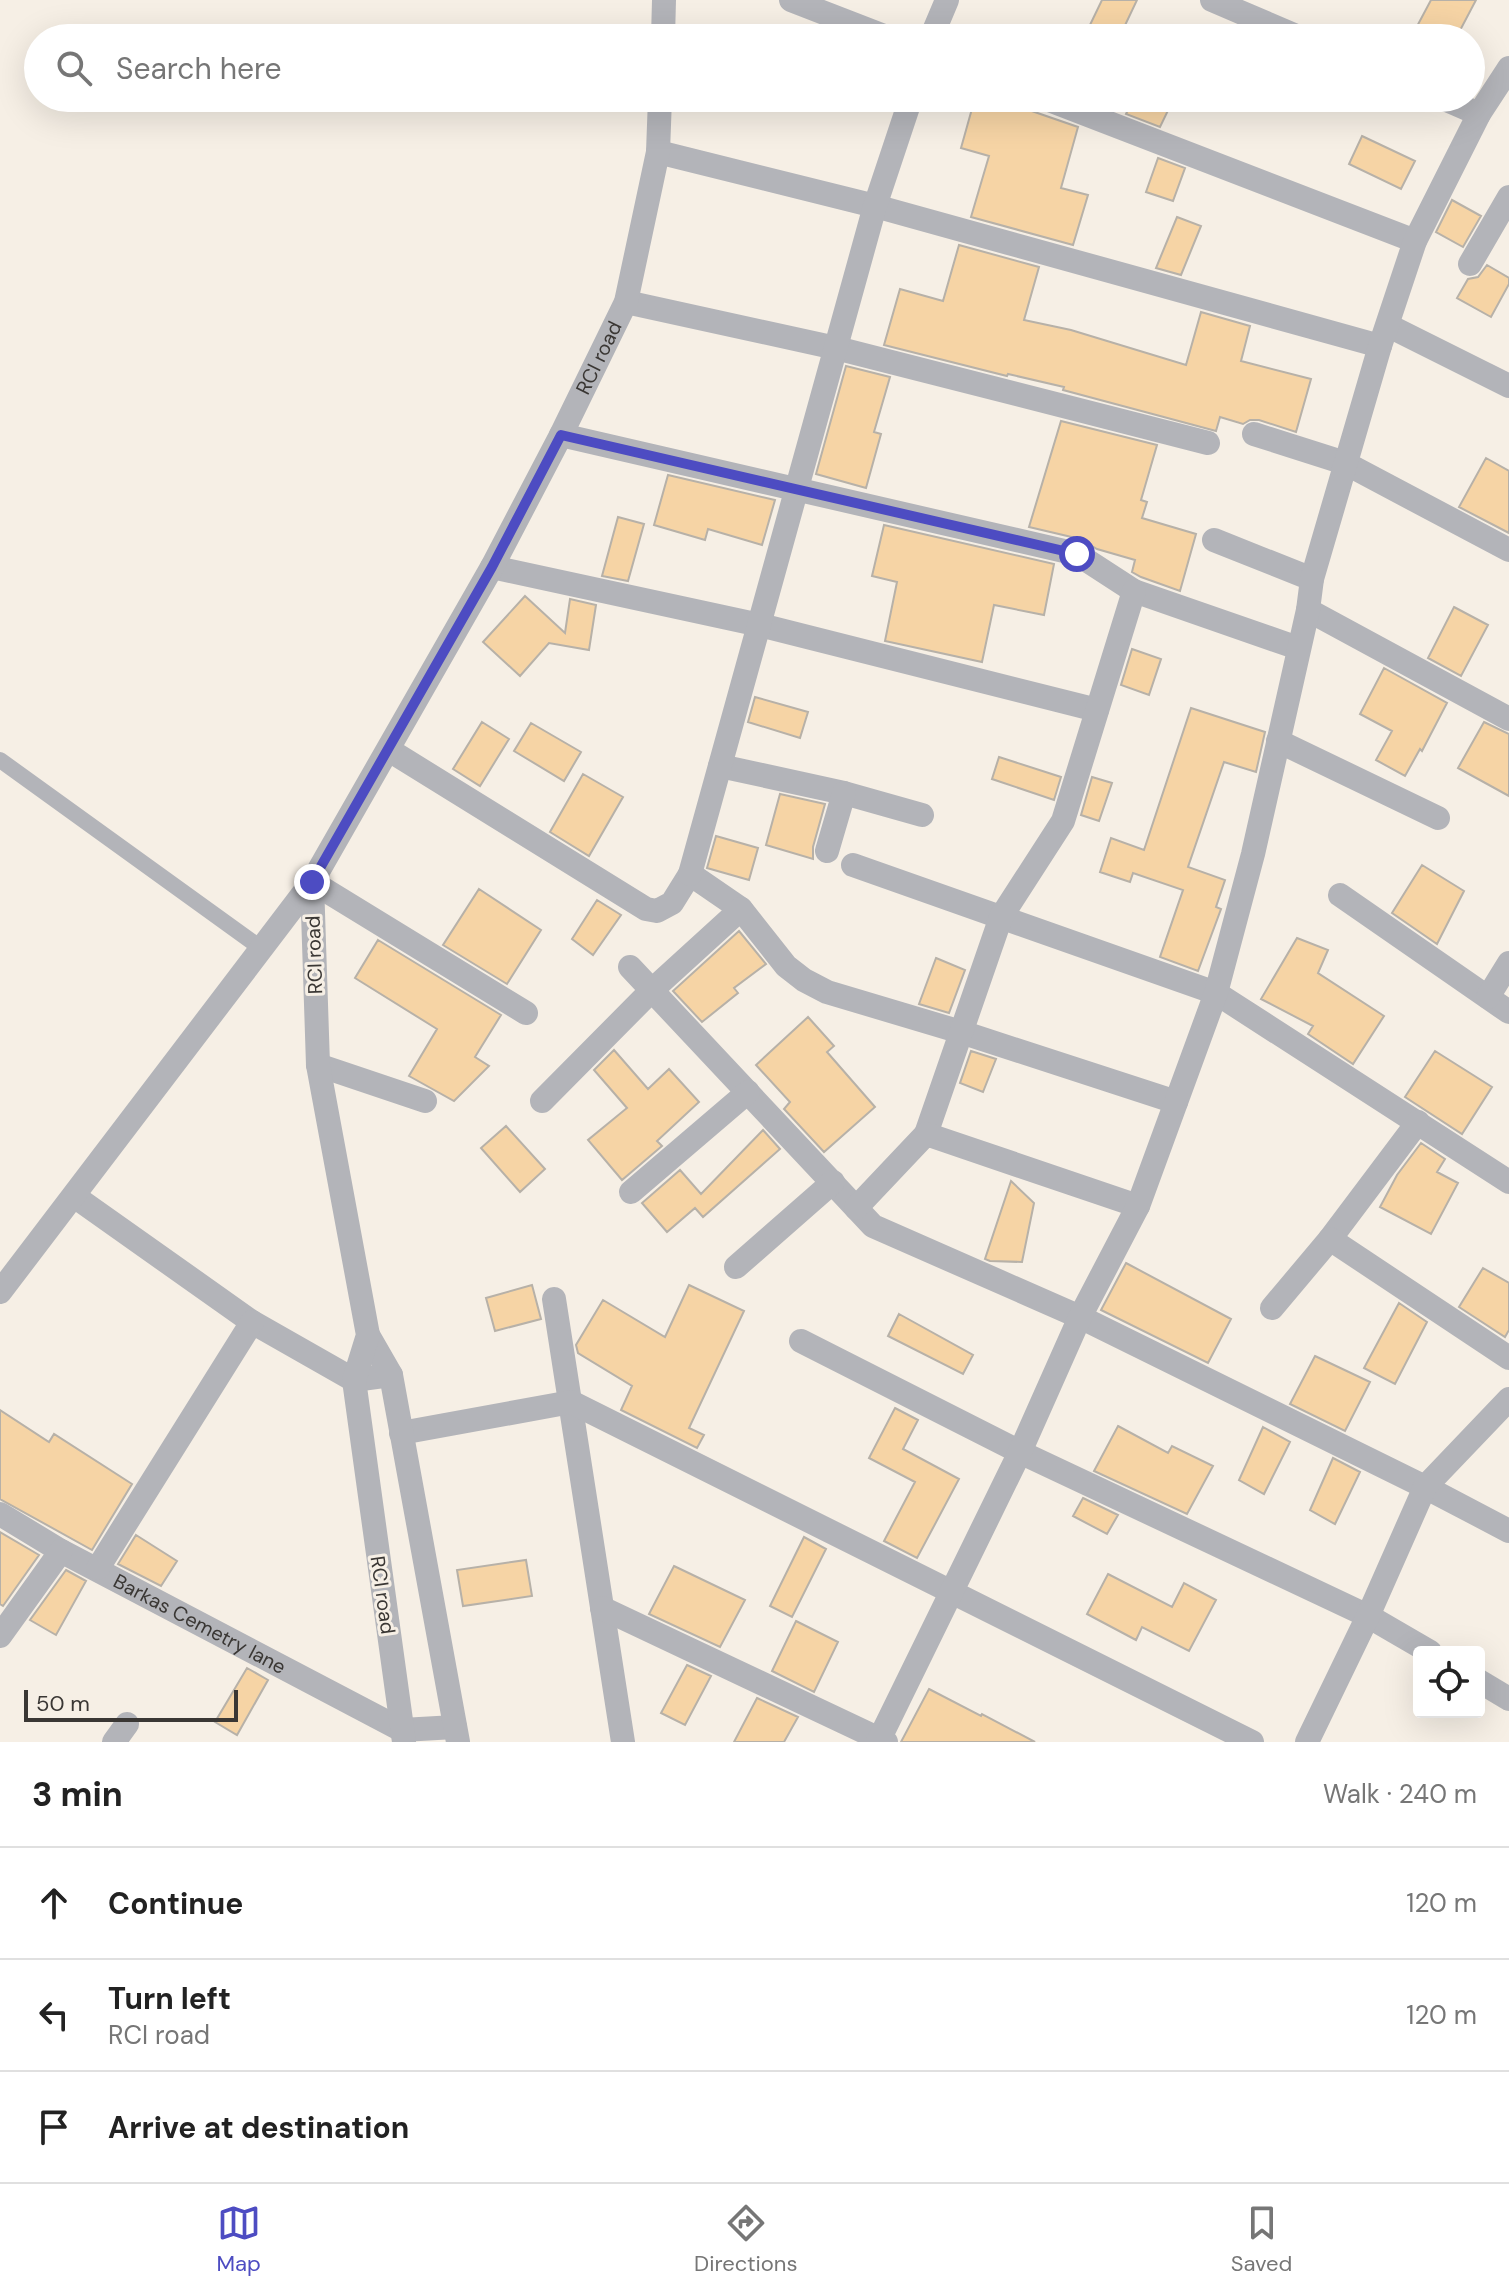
<!DOCTYPE html>
<html lang="en">
<head>
<meta charset="utf-8">
<style>
	:root { --surface:#fff; --page:#f6f6f6; --text:#222; --muted:#767676; --line:#e0e0e0; --accent:#4d4cc2 }
	body { margin:0; font-family:"DM Sans",sans-serif; background:var(--page); color:var(--text) }
	.controls { position:absolute; right:24px; bottom:24px; display:grid; overflow:hidden; border-radius:8px; box-shadow:0 8px 32px #0002 }
	.controls button { width:72px; height:72px; display:grid; place-items:center; padding:0; border:0; border-bottom:2px solid var(--line); background:var(--surface); color:var(--text); font:40px sans-serif }
	.scale { position:absolute; left:24px; bottom:20px; width:214px; box-sizing:border-box; padding-left:8px; border:4px solid #3a3734; border-top:0; font-size:22px; line-height:28px; white-space:nowrap; color:#3a3734; -webkit-text-stroke:6px #f6efe5; paint-order:stroke }
	.stop { position:absolute; width:24px; height:24px; margin:-18px; border:6px solid #4d4cc2; border-radius:50%; background:#fff }
	.stop.end { background:#4d4cc2; border-color:#fff; box-shadow:0 2px 8px #0008 }
	.list { margin:0; padding:0; list-style:none }
	h2 { display:flex; justify-content:space-between; align-items:center; height:104px; margin:0; padding:0 32px; font-size:34px }
	h2 small { font-size:26px; font-weight:400; color:var(--muted) }
	.list li { display:grid; grid-template-columns:52px 1fr auto; gap:24px; align-items:center; box-sizing:border-box; height:112px; padding:0 32px; border-top:2px solid var(--line) }
	.list b { display:block; font-size:30px; white-space:nowrap }
	.list p { margin:0; font-size:26px; white-space:nowrap; color:var(--muted) }
	.list em { font-size:26px; font-style:normal; color:var(--muted) }
	.icon { flex:none; width:44px; height:44px; fill:none; stroke:currentColor; stroke-width:2; stroke-linecap:round; stroke-linejoin:round }
	.map { position:relative; flex:none; width:1509px; height:1742px; overflow:hidden }
	.search { position:absolute; background:var(--surface); box-shadow:0 8px 32px #0002; left:24px; right:24px; top:24px; height:88px; display:flex; align-items:center; gap:20px; box-sizing:border-box; padding:0 28px; border-radius:44px; color:var(--muted); font-size:30px }
	.sheet { height:440px; background:var(--surface) }
	nav { display:flex; justify-content:space-around; align-items:center; box-sizing:border-box; height:112px; border-top:2px solid var(--line); background:var(--surface); font-size:22px; color:var(--muted) }
	nav a { display:grid; justify-items:center; gap:4px }
	nav .on { color:var(--accent) }
	.map>svg:first-child { display:block }
	.building { fill:#f6d4a5; stroke:#b7b1a8; stroke-width:2 }
	.lines { fill:none; stroke-linecap:round; stroke-linejoin:round }
	.service { stroke:#b3b4b9; stroke-width:16 }
	.minor { stroke:#b3b4b9; stroke-width:24 }
	.tertiary { stroke:#b3b4b9; stroke-width:24 }
	.route { stroke:#4d4cc2; stroke-width:10 }
	.labels { text-anchor:middle; stroke-width:6; stroke-linejoin:round; paint-order:stroke }
	.street-label { font-size:20px; fill:#3a3734; stroke:#f6efe5 }
</style>
</head>
<body>
<div class="map">
<svg width="1509" height="1742" viewBox="0 0 1509 1742">
	<rect width="100%" height="100%" fill="#f6efe5"/>
	<path class="building" d="M1102,0h35l-18,38h-11l-20,-9z
		M1431,0h45l-20,38h-26l-15,-8z
		M975,98h30l22,6 -1,5 52,18 -17,61 27,7 -15,50 -102,-28 18,-61 -28,-8z
		M1134,98h40l-14,29 -34,-13z
		M1362,136l53,25 -14,28 -52,-25z
		M1158,158l27,10 -12,33 -27,-9z
		M1452,200l29,16 -18,31 -27,-15z
		M1177,217l24,9 -20,49 -25,-7z
		M959,245l80,22 -15,53 47,10 115,35 15,-53 49,14 -9,35 70,18 -15,53 -37,-12h-9l-7,4 -23,-7 -4,14 -153,-41 1,-3 -56,-13 -1,2 -123,-31 16,-56 43,12z
		M1487,265l22,13v6l-18,33 -34,-19 11,-19 10,-2z
		M846,366l44,11 -16,55 7,2 -15,54 -50,-14z
		M1061,421l96,24 -16,55 6,2 -5,16 54,16 -16,57 -39,-14 -9,-5 3,-12 -38,-11 -17,-10 -51,-12z
		M1486,458l23,13v62l-50,-26z
		M668,475l107,25 -13,45 -54,-16 -3,11 -51,-15z
		M618,517l26,7 -16,57 -26,-5z
		M884,525l170,39 -10,51 -50,-10 -12,57 -97,-21 12,-59 -25,-6z
		M525,596l40,37 5,-34 26,6 -7,45 -40,-7 -29,33 -37,-34z
		M1454,607l34,18 -27,51 -33,-18z
		M1132,649l29,10 -12,36 -28,-10z
		M1384,668l63,35 -25,48 -2,-2 -15,27 -29,-16 16,-29 -32,-17z
		M755,697l53,15 -8,26 -52,-16z
		M1191,708l74,24 -9,40 -32,-10 -36,105 37,13 -9,27 5,2 -23,62 -38,-14 23,-67 -50,-17 -3,9 -30,-10 11,-34 33,12z
		M482,722l27,17 -29,47 -27,-17z
		M1484,722l25,12v62l-51,-28z
		M531,723l50,29 -17,29 -50,-30z
		M999,757l62,20 -7,23 -62,-21z
		M583,774l40,23 -34,59 -39,-24z
		M1092,777l20,6 -13,38 -18,-6z
		M780,794l45,10 -12,43v12l-47,-14z
		M716,836l42,12 -9,32 -42,-12z
		M1422,865l42,26 -27,53 -45,-31z
		M479,889l62,41 -34,54 -64,-39z
		M597,900l24,15 -28,40 -21,-16z
		M739,931l27,33 -32,24 4,5 -36,29 -29,-31z
		M1297,938l31,12 -10,23 66,43 -31,48 -45,-30 5,-8 -52,-27z
		M378,940l123,75 -26,42 14,9 -35,35 -45,-25 28,-47 -82,-51z
		M936,958l29,12 -16,43 -30,-9z
		M808,1017l26,29 -7,6 48,55 -51,45 -40,-43 6,-7 -34,-37z
		M614,1050l34,39 21,-20 30,33 -42,39 5,5 -40,34 -34,-40 39,-32 -33,-38z
		M971,1051l25,8 -13,33 -23,-9z
		M1435,1051l57,36 -30,47 -57,-37z
		M506,1126l39,43 -25,23 -39,-44z
		M763,1130l17,19 -77,68 -8,-9 -28,24 -25,-29 38,-33 21,24z
		M1421,1143l24,16 -8,13 21,11 -27,51 -51,-27 17,-32z
		M1011,1181l23,22 -12,59 -32,-1 -5,-2z
		M1126,1263l105,56 -23,44 -107,-53z
		M1483,1268l26,15v47l-4,7 -46,-30z
		M532,1285l9,34 -46,12 -9,-33z
		M689,1285l55,26 -55,117 15,7 -7,13 -76,-38 11,-24 -54,-33 -2,-8 27,-45 62,37z
		M1399,1303l28,19 -32,62 -31,-16z
		M899,1314l74,41 -10,19 -75,-38z
		M1315,1356l55,26 -25,49 -55,-27z
		M895,1408l23,12 -15,29 56,30 -42,79 -33,-17 31,-59 -46,-24z
		M0,1410l49,32 5,-8 78,50 -40,66 -92,-51z
		M1118,1426l50,27 4,-7 41,20 -26,48 -93,-43z
		M1263,1427l27,15 -26,52 -25,-14z
		M1333,1458l27,14 -25,52 -25,-14z
		M1083,1498l35,17 -11,19 -34,-18z
		M0,1532l39,23 -36,51 -3,-2z
		M136,1535l41,26 -16,25 -43,-22z
		M804,1537l22,12 -34,68 -22,-11z
		M526,1560l6,36 -69,10 -6,-36z
		M674,1566l71,34 -25,47 -71,-33z
		M66,1570l20,11 -30,54 -26,-15z
		M1108,1574l64,33 12,-24 32,17 -27,51 -47,-24 -6,13 -49,-26z
		M796,1621l42,21 -24,50 -42,-21z
		M687,1665l24,11 -26,49 -24,-12z
		M247,1668l21,12 -31,55 -22,-13z
		M929,1689l52,27 1,-2 53,28h-134z
		M757,1698l41,19 -14,25h-50z"/>
	<g class="lines">
		<path class="service" d="M0,760l262,189"/>
		<g class="minor">
			<path d="M791,0l98,38"/>
			<path d="M1212,0l89,38"/>
			<path d="M931,38l16,-38"/>
			<path d="M1044,98l371,143"/>
			<path d="M1442,98l37,16"/>
			<path d="M658,152l217,54 505,140"/>
			<path d="M1470,264l39,-67"/>
			<path d="M626,302l210,46 372,95"/>
			<path d="M1389,326l120,60"/>
			<path d="M1254,434l91,29 164,87"/>
			<path d="M561,435l516,119 57,37 164,57"/>
			<path d="M1214,540l98,39"/>
			<path d="M492,567l268,58 337,85"/>
			<path d="M1308,610l201,109"/>
			<path d="M1278,741l160,77"/>
			<path d="M389,750l257,159 11,2 15,-8 18,-29 51,35 45,57 18,14 23,12 134,40 215,70"/>
			<path d="M720,766l124,27 78,22"/>
			<path d="M827,851l17,-58"/>
			<path d="M853,865l363,128 293,189"/>
			<path d="M690,874l185,-668 36,-108"/>
			<path d="M1340,895l169,117"/>
			<path d="M630,967l243,259 207,91 345,170 84,44"/>
			<path d="M1488,997l21,-34"/>
			<path d="M318,1065l107,36"/>
			<path d="M542,1101l109,-110 90,-82"/>
			<path d="M926,1134l75,-217 62,-96 71,-230"/>
			<path d="M631,1192l117,-100"/>
			<path d="M74,1196l178,126 102,58 37,-5"/>
			<path d="M856,1208l70,-74 212,72"/>
			<path d="M1330,1239l88,-117"/>
			<path d="M736,1267l97,-85"/>
			<path d="M0,1292l312,-410 214,131"/>
			<path d="M554,1299l69,443"/>
			<path d="M1272,1308l58,-69 179,119"/>
			<path d="M801,1341l219,111 348,164 62,36"/>
			<path d="M401,1433l170,-31 681,340"/>
			<path id="s1" d="M0,1514l61,37 341,179 53,-3"/>
			<path d="M98,1568l154,-246"/>
			<path d="M602,1608l284,134"/>
			<path d="M0,1636l61,-85"/>
			<path d="M1479,1681l30,18"/>
			<path d="M114,1742l13,-18"/>
			<path d="M878,1742l142,-290 60,-135 58,-111 78,-213 37,-139 55,-244 4,-31 68,-233 35,-105 64,-127 30,-46"/>
			<path d="M1307,1742l61,-126 57,-129 84,-88"/>
		</g>
		<g class="tertiary">
			<path d="M663,38l1,-38"/>
			<path d="M368,1335l23,40 67,367"/>
			<path id="s2" d="M404,1742l-50,-362 14,-45 -50,-270 -6,-183 180,-315 69,-132 65,-133 32,-150 2,-54"/>
		</g>
	</g>
	<g class="lines">
		<path class="route" d="M312,882l180,-315 69,-132 516,119"/>
	</g>
	<g class="labels">
		<g class="street-label">
			<text dy="7" stroke="none"><textPath href="#s2" startOffset="1468">RCI road</textPath></text>
			<text transform="translate(314 955) rotate(-92)" y="7">RCI road</text>
			<text transform="translate(383 1595) rotate(82)" y="7">RCI road</text>
			<text dy="7" stroke="none"><textPath href="#s1" startOffset="228">Barkas Cemetry lane</textPath></text>
		</g>
	</g>
</svg>
<div class="controls">
<button><svg class="icon" aria-label="locate" viewBox="0 0 24 24"><circle cx="12" cy="12" r="6"/><path d="M12 2v4M12 18v4M2 12h4M18 12h4"/></svg></button>
</div>
<div class="scale">50 m</div>
<div class="stop" style="left:1077px;top:554px"></div>
<div class="stop end" style="left:312px;top:882px"></div>
<div class="search"><svg class="icon" aria-label="search" viewBox="0 0 24 24"><circle cx="10" cy="10" r="6"/><path d="M15 15l6 6"/></svg>Search here</div>
</div>
<section class="sheet">
<h2>3 min<small>Walk · 240 m</small></h2>
<ul class="list">
<li><svg class="icon" aria-label="ahead" viewBox="0 0 24 24"><path d="M12 20V5M6 11l6-6 6 6"/></svg><div><b>Continue</b></div><em>120 m</em></li>
<li><svg class="icon" aria-label="left" viewBox="0 0 24 24"><path d="M17 20v-9H6M10 6l-5 5 5 5"/></svg><div><b>Turn left</b><p>RCI road</p></div><em>120 m</em></li>
<li><svg class="icon" aria-label="arrive" viewBox="0 0 24 24"><path d="M6 21V4h12l-3 4 3 4H6"/></svg><div><b>Arrive at destination</b></div></li>
</ul>
</section>
<nav>
<a class="on"><svg class="icon" aria-label="map" viewBox="0 0 24 24"><path d="M3 6l6-2 6 2 6-2v14l-6 2-6-2-6 2zM9 4v14M15 6v14"/></svg>Map</a>
<a><svg class="icon" aria-label="directions" viewBox="0 0 24 24"><path d="M12 3l9 9-9 9-9-9zM9 14v-3h6M13 9l2 2-2 2"/></svg>Directions</a>
<a><svg class="icon" aria-label="saved" viewBox="0 0 24 24"><path d="M7 4h10v16l-5-4-5 4z"/></svg>Saved</a>
</nav>
</body>
</html>
